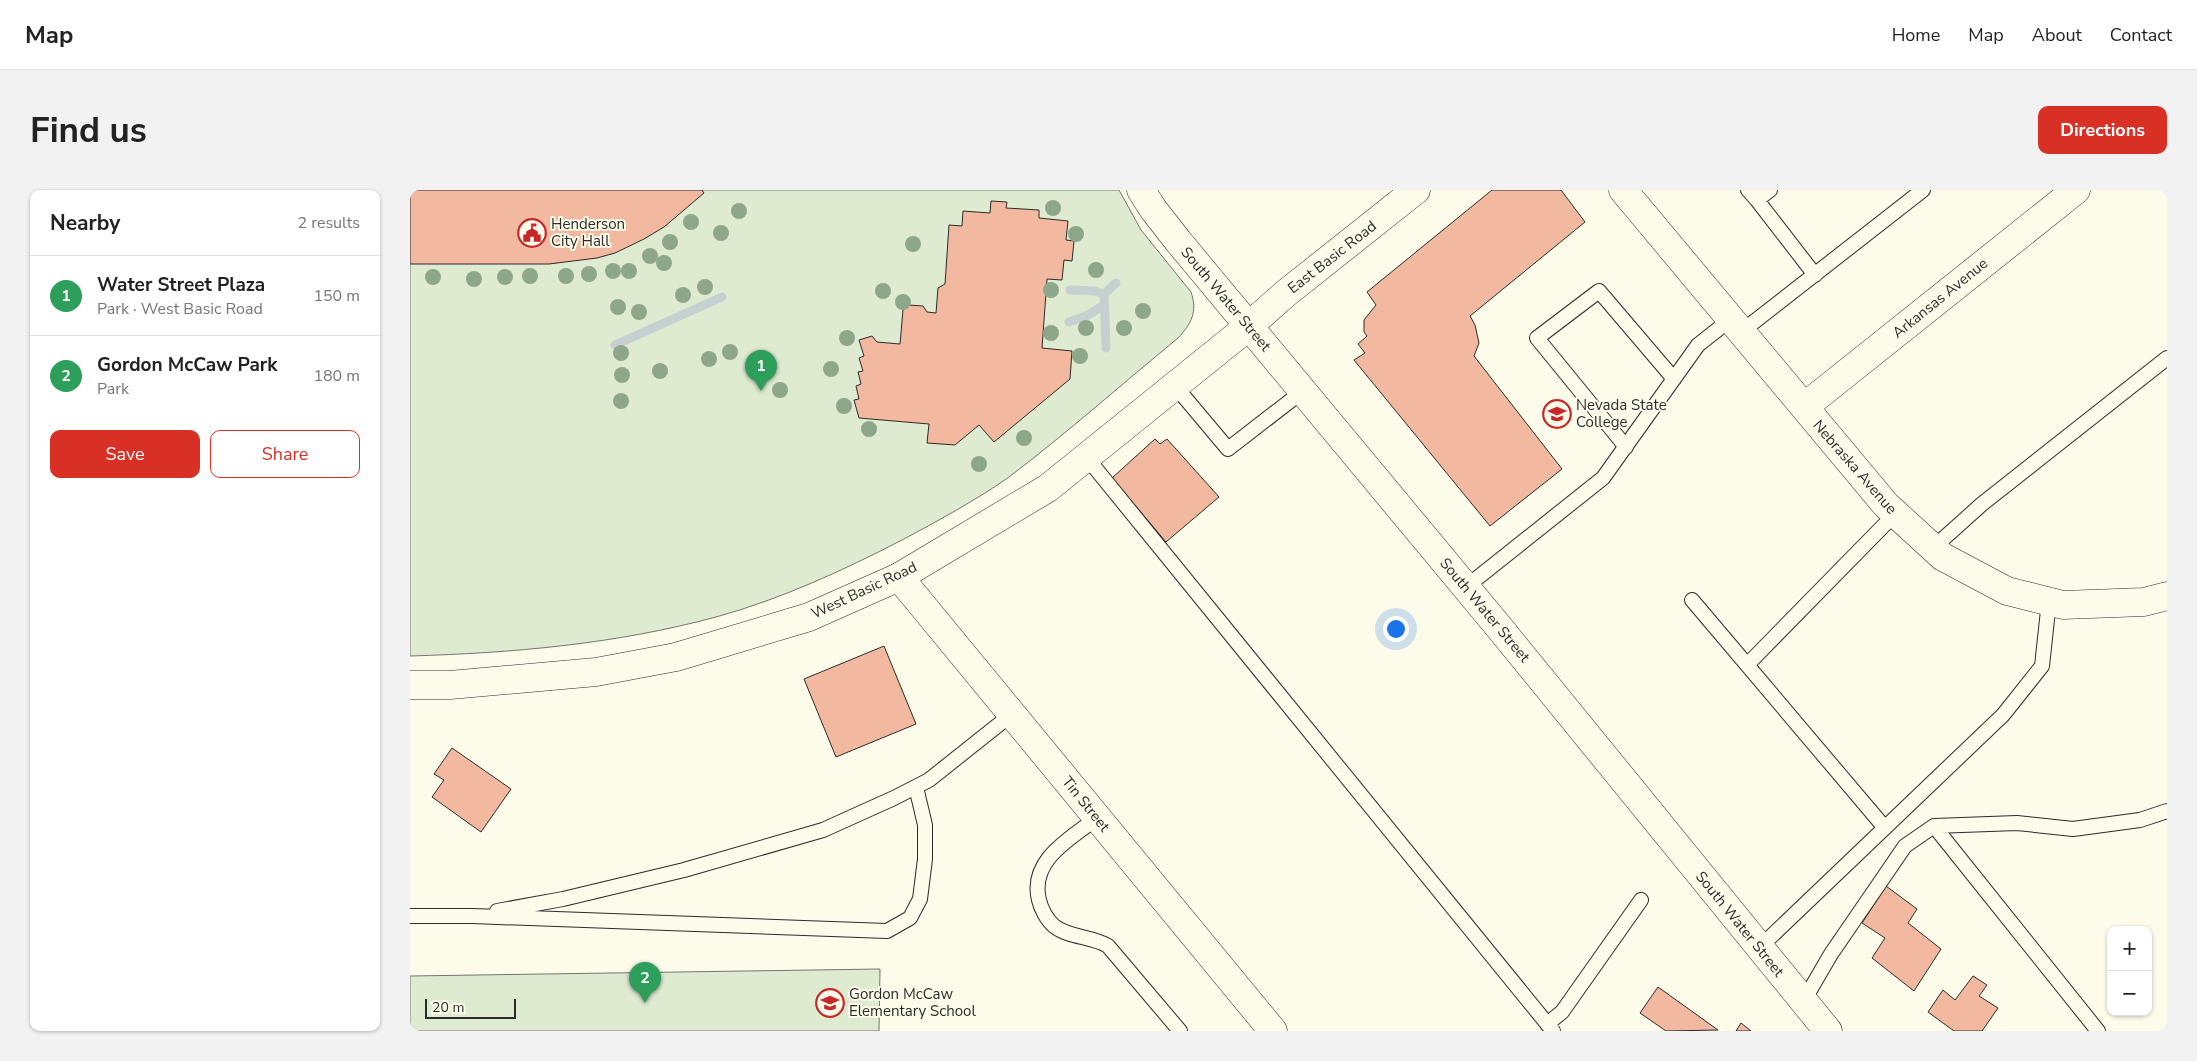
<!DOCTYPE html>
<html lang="en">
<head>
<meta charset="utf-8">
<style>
	:root { --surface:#fff; --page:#f2f2f2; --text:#222; --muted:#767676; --line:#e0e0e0; --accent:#d93025 }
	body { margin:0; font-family:"Nunito Sans",sans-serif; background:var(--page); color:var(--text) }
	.controls { position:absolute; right:15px; bottom:15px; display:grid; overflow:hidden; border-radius:10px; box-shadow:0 1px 4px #0004 }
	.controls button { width:45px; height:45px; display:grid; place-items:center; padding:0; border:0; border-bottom:1px solid var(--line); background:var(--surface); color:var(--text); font:25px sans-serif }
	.scale { position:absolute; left:15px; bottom:12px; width:91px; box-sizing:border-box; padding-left:5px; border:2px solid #2b2b2b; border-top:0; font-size:14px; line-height:18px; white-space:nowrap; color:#2b2b2b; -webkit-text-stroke:4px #fdfbea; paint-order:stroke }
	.you { position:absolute; left:985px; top:438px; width:18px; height:18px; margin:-12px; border:4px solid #fff; border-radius:50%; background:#1a73e8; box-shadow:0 0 0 8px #1a73e833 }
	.badge { display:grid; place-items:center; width:32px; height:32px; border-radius:50%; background:var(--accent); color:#fff; font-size:16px; font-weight:700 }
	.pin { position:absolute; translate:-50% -41px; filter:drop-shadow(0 1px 2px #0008) }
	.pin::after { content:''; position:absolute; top:26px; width:18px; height:15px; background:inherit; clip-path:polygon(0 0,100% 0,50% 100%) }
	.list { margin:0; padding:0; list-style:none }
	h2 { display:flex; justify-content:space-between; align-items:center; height:65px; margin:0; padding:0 20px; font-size:21px }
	h2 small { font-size:16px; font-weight:400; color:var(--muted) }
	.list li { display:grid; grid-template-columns:32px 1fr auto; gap:15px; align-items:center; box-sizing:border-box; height:80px; padding:0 20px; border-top:1px solid var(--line) }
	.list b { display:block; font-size:19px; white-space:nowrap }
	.list p { margin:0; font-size:16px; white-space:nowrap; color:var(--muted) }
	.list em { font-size:16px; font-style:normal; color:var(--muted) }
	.actions { display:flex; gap:10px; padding:15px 20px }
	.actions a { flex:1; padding:11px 0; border:1px solid var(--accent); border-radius:10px; text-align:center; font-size:18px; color:var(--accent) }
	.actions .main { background:var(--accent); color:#fff }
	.map { position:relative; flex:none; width:1757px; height:841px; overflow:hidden; border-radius:10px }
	header { display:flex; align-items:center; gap:30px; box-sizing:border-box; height:70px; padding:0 25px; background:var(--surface); border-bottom:1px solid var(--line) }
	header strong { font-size:24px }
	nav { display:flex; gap:28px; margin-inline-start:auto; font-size:18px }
	.intro { display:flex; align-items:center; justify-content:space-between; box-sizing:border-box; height:120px; padding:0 30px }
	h1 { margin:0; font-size:35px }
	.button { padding:12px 22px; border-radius:10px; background:var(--accent); color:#fff; font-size:18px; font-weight:700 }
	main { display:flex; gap:30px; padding:0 30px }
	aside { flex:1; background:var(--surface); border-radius:10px; box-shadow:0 1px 4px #0004 }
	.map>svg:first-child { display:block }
	.green { fill:#deebd1; stroke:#74746e }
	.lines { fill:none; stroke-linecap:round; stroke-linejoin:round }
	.stream { stroke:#c7d0d0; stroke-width:9 }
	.building { fill:#f2b8a0; stroke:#2b2b2b }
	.service-casing { stroke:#2b2b2b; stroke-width:16 }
	.minor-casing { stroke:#2b2b2b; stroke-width:29 }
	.tertiary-casing { stroke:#2b2b2b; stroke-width:29 }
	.secondary-casing { stroke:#2b2b2b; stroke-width:29 }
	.service { stroke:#fdfbea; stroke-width:14 }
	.minor { stroke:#fdfbea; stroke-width:28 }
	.tertiary { stroke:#fdfbea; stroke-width:28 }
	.secondary { stroke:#fdfbea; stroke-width:28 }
	.tree { fill:#8ea78a }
	.labels { text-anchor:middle; stroke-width:4; stroke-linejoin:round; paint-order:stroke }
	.poi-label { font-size:15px; fill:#2b2b2b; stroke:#fdfbea; text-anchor:start }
	.street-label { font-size:15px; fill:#2b2b2b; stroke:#fdfbea }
</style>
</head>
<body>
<header>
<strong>Map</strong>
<nav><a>Home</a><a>Map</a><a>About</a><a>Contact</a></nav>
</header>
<div class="intro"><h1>Find us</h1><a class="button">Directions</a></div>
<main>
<aside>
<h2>Nearby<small>2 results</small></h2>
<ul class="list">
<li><span class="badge" style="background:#2e9e5b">1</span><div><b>Water Street Plaza</b><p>Park · West Basic Road</p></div><em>150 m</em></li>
<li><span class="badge" style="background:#2e9e5b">2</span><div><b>Gordon McCaw Park</b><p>Park</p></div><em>180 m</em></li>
</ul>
<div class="actions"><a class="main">Save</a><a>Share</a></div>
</aside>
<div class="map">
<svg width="1757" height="841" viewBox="0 0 1757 841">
	<rect width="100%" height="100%" fill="#fdfbea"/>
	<path class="green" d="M0,0h709l22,40 50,62c7,20 0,32 -13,46 -56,46 -111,95 -169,139 -31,22 -73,45 -107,63 -60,31 -121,59 -186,77 -100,27 -203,36 -306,39z
		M470,779l-1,62h-469v-55z"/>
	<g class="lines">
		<path class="stream" d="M660,100l25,1 9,3
			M659,132l19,-7 16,-10
			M205,155l107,-48
			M696,158l-2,-54 12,-11"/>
	</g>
	<path class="building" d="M0,0h292l2,3 -40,34 -20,12 -29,14 -18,5 -48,6h-139z
		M1082,0h69l24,32 -115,94 5,9 4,18 -5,13 88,113 -72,57 -136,-166 11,-7 -7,-9 9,-8 -3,-4v-12l12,-15 -9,-13z
		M581,11l16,1 -1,6 33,2v8l29,3 -2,19 8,1 -2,20 -8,-1 -2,20 -15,-1 -5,69 30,3 -2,28 -76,63 -15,-17 -24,20 -28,-2 2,-19 -70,-6 -5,-18 5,-1 -3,-13 5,-2 -3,-12 5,-1 -4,-13 5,-2 -5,-16 13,-4 5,6 23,2 3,-34 6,-5 14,1 4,6 9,1 2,-25 7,-4 4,-59 13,1 1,-15 27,2z
		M745,249l5,5 7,-5 52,58 -53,45 -54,-64z
		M474,456l32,78 -80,33 -32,-78z
		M42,558l59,41 -30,43 -49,-35 12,-17 -10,-6z
		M1476,696l31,23 -9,14 33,26 -27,42 -42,-33 13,-20 -23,-15z
		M1563,786l14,9 -8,11 19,12 -16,23h-28l-26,-19 15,-22 12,10z
		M1248,797l60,43 -52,1 -26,-18z
		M1331,833l10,8h-15z"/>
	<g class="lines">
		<defs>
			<path id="service" d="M1338,0l9,10
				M1360,0l-13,10 58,75
				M1331,142l182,-142
				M765,196l53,63 75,-58
				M1216,257l-89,-109 62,-47 75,88
				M677,268l466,573
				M1523,358l49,-44 185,-146
				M1056,397l137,-109 95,-133 33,-26
				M1282,410l193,228
				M1337,475l148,-151
				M687,628c-26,20 -68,42 -58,82 2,9 8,20 15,26 15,12 38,10 54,20l72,85
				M87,721l66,-12 121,-29 139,-40 71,-32 35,-18 83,-66
				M0,726h62l415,15 23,-13 10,-19 5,-40v-34l-9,-38
				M1349,758l244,-233 39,-49 7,-65
				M1393,812l28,-48 74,-108 29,-20
				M1137,834l15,-12 79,-112
				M1688,841l-164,-205 83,-3 56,6 67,-9 27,-9"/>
			<path id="minor" d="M1213,0l263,315 57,52 64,34 56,14 81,-3 23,-6
				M1394,217l272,-217
				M489,387l374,454"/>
			<path id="tertiary" d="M0,495h40l146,-13 80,-15 133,-40 90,-40 149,-89 201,-162 36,-32 131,-104"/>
			<path id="secondary" d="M731,0l12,19 25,32 320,385 330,405"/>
		</defs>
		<use href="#service" class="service-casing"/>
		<use href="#minor" class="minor-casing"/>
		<use href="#tertiary" class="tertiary-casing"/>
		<use href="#secondary" class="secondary-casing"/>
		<use href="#service" class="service"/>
		<use href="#minor" class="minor"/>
		<use href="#tertiary" class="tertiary"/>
		<use href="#secondary" class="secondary"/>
	</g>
	<g class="tree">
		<circle cx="643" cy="18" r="8"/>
		<circle cx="329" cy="21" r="8"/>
		<circle cx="281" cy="32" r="8"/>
		<circle cx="311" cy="43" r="8"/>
		<circle cx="666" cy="44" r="8"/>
		<circle cx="260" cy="52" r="8"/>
		<circle cx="503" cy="54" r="8"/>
		<circle cx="240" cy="66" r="8"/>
		<circle cx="254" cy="73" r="8"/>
		<circle cx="686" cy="80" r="8"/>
		<circle cx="203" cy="81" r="8"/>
		<circle cx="219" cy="81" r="8"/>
		<circle cx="179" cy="84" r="8"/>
		<circle cx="120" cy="86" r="8"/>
		<circle cx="156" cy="86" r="8"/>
		<circle cx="23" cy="87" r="8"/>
		<circle cx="95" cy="87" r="8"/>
		<circle cx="64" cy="89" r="8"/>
		<circle cx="295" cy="97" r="8"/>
		<circle cx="641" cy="100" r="8"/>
		<circle cx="473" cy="101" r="8"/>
		<circle cx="273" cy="105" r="8"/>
		<circle cx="493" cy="112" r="8"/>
		<circle cx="208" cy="117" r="8"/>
		<circle cx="733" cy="121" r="8"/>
		<circle cx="229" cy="122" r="8"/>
		<circle cx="676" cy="138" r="8"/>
		<circle cx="714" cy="138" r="8"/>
		<circle cx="641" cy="143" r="8"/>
		<circle cx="437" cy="148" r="8"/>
		<circle cx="320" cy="162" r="8"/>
		<circle cx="211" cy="163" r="8"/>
		<circle cx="670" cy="166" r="8"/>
		<circle cx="299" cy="169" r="8"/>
		<circle cx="421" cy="179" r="8"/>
		<circle cx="250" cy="181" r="8"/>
		<circle cx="212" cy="185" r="8"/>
		<circle cx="370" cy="200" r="8"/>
		<circle cx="211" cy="211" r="8"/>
		<circle cx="434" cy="216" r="8"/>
		<circle cx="459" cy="239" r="8"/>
		<circle cx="614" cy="248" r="8"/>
		<circle cx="569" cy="274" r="8"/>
	</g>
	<defs>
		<symbol id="civic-ring" viewBox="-11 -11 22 22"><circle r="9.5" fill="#fdfbea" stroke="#c62828" stroke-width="1.5"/><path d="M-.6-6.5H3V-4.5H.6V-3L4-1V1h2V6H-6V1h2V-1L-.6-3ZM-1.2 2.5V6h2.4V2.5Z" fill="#c62828"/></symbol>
		<symbol id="university-ring" viewBox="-11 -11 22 22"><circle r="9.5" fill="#fdfbea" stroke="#c62828" stroke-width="1.5"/><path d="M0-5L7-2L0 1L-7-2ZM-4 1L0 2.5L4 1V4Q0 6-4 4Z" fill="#c62828"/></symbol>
		<symbol id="school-ring" viewBox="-11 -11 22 22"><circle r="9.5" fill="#fdfbea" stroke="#c62828" stroke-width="1.5"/><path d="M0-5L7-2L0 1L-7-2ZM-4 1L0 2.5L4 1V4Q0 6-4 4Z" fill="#c62828"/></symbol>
	</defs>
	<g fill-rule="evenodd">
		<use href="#civic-ring" x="106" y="27" width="32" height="32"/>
		<use href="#university-ring" x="1131" y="208" width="32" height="32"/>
		<use href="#school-ring" x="404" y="797" width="32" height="32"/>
	</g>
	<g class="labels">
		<g class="poi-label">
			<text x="141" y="39">Henderson<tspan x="141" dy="17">City Hall</tspan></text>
			<text x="1166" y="220">Nevada State<tspan x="1166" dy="17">College</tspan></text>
			<text x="439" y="809">Gordon McCaw<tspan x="439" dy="17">Elementary School</tspan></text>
		</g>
		<g class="street-label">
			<text transform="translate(922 67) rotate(-38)" y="5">East Basic Road</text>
			<text transform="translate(1530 108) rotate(-39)" y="5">Arkansas Avenue</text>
			<text transform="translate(816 109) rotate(50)" y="5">South Water Street</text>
			<text transform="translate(1445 277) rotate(49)" y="5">Nebraska Avenue</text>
			<text transform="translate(454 400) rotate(-25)" y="5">West Basic Road</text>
			<text transform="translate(1075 420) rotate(50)" y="5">South Water Street</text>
			<text transform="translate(676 614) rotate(51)" y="5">Tin Street</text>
			<text transform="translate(1330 734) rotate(51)" y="5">South Water Street</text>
		</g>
	</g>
</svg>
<div class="controls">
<button>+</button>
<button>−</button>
</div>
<div class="scale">20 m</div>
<div class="you"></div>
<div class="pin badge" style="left:351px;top:201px;background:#2e9e5b">1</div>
<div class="pin badge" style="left:235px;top:813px;background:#2e9e5b">2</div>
</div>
</main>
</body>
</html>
